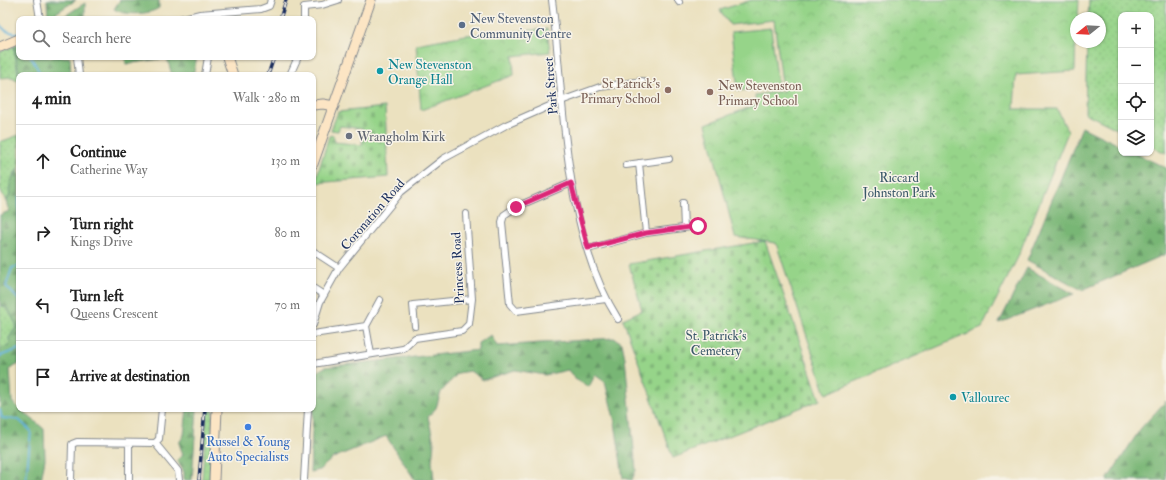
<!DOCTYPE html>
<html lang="en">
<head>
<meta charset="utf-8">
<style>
	:root { --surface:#fff; --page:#f6f6f6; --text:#222; --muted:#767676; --line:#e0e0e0 }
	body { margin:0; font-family:"IM FELL Double Pica",serif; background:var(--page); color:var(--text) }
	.controls { position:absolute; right:12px; top:12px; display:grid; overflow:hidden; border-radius:8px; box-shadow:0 1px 3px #0004 }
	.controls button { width:36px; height:36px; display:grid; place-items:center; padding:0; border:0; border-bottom:1px solid var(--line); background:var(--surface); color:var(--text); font:20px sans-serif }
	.compass { position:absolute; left:1070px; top:12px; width:36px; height:36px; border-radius:50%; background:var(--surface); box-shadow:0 1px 3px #0004; rotate:252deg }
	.stop { position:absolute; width:12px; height:12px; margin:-9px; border:3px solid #db2777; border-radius:50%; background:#fff }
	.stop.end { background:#db2777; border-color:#fff; box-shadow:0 1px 4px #0008 }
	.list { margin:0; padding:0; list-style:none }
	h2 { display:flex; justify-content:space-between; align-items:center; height:52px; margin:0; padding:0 16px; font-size:17px }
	h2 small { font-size:13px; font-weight:400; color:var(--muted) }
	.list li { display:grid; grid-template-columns:26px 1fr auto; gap:12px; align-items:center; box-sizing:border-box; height:72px; padding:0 16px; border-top:1px solid var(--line) }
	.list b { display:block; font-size:15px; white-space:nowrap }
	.list p { margin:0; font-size:13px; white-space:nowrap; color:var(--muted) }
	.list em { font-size:13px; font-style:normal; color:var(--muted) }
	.icon { flex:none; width:22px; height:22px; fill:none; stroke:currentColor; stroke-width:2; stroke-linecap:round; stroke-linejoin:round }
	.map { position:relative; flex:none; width:1166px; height:480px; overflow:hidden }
	.search { position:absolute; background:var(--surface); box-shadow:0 1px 3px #0004; left:16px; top:16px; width:300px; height:44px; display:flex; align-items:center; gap:10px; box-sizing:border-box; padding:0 14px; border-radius:8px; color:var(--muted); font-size:15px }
	.panel { position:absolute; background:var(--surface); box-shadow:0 1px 3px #0004; left:16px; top:72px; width:300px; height:340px; border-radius:8px }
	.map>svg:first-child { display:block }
	.grass { fill:url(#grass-dots); stroke:#588274 }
	.forest { fill:url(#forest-firs); stroke:#4a726a }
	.cemetery { fill:url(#cemetery-stones); stroke:#588274 }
	.park { fill:url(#park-crowns); stroke:#588274 }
	.pitch { fill:#96d489; stroke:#588274 }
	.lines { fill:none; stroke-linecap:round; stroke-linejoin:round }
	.stream { stroke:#5db0d9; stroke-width:2 }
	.street-casing { stroke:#83888e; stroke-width:8 }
	.secondary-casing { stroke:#83888e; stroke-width:11 }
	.street { stroke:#fff; stroke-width:6 }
	.secondary { stroke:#fce5c4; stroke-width:9 }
	.rail-casing { stroke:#1b2f5e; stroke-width:3.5 }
	.rail { stroke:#f7f3e8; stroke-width:2; stroke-dasharray:6; stroke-linecap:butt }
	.route { stroke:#db2777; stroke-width:5 }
	.service-dot { fill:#5c6f8a; stroke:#f7f3e8; stroke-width:1.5 }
	.culture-dot { fill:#0f9aa8; stroke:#f7f3e8; stroke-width:1.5 }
	.education-dot { fill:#8d6e63; stroke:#f7f3e8; stroke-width:1.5 }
	.worship-dot { fill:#6b7280; stroke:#f7f3e8; stroke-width:1.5 }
	.shop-dot { fill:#3f7fe0; stroke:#f7f3e8; stroke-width:1.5 }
	.labels { text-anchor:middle; stroke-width:3; stroke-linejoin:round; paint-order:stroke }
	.service-label { font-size:13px; fill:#4e5e75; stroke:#f7f3e8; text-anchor:start }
	.culture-label { font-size:13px; fill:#0d838f; stroke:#f7f3e8; text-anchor:start }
	.education-label { font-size:13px; fill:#785e54; stroke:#f7f3e8; text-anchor:end }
	.street-label { font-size:13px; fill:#1b2f5e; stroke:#f7f3e8 }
	.worship-label { font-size:13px; fill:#5b616d; stroke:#f7f3e8; text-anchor:start }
	.park-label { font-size:13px; fill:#3a5869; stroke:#f7f3e8 }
	.shop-label { font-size:13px; fill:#366cbe; stroke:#f7f3e8 }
</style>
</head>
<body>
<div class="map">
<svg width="1166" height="480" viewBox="0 0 1166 480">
	<defs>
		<pattern id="grass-dots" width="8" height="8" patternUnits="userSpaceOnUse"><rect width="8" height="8" fill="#96d489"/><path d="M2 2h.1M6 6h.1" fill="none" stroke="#81b679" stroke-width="1.8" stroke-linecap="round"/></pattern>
		<pattern id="forest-firs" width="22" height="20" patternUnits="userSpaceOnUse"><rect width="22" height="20" fill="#78b675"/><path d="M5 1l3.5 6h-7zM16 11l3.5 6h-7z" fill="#629463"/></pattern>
		<pattern id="cemetery-stones" width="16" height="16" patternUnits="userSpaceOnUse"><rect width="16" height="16" fill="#96d489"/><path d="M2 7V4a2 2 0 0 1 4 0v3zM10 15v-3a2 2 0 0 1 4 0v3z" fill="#81b679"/></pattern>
		<pattern id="park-crowns" width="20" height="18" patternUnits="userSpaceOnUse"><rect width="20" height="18" fill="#96d489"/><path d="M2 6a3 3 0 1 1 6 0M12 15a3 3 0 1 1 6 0" fill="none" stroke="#81b679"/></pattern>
	</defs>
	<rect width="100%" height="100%" fill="#f7f3e8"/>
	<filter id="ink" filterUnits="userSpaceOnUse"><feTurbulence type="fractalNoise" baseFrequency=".025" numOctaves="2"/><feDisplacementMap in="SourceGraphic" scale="8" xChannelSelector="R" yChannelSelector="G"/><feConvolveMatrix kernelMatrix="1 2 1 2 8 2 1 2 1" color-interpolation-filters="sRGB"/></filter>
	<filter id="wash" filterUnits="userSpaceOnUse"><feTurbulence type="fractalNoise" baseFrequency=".012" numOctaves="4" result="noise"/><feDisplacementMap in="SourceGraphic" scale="16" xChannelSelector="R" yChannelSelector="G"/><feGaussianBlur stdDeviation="0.9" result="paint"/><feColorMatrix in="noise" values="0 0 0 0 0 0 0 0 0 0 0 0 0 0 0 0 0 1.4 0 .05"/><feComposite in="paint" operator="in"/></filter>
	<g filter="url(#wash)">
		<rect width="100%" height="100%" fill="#ebe1bf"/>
		<path class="grass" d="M1089,0h77v153l-15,-7v-131h-30v116l-36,-18 2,-71h13v-24h-12z
			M14,46l5,35 -7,-4 -12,1v-26z
			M19,135v32l-5,7 -5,16 1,5 -4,7 -6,-14v-46z
			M0,304l8,5 9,17 -8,12 2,7 -11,4z
			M207,409h6l-3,71h-8z"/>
		<path class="forest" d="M47,0h29l-28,18z
			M120,0h39v8c-10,7 -35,8 -45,1z
			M85,3v15l-24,1 2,-2z
			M19,44v13h51l1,18h-52l-5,-29z
			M125,57h72l-4,18h-21l-5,-17 -41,6z
			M1082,127l39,19v7h14l31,15v86l-84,36 -55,-30z
			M19,167v197l-9,5 2,33 32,27 1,30 -4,21h-41v-131l10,-4 -1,-7 8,-12 -9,-17 -8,-5v-89l9,-4 -3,-9 4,-7v-12z
			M1027,268l47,26 -75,29z
			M491,335l6,11 117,-8 8,5 3,15 11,112 -4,10 -9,-2 -8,-56 -10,-40 -10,-7 -6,12 -14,-8 -7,-9 -23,5 -30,-5 -32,10 -13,-9 -12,2 -17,19 -5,16 -8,9 6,26 -2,18 2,19h-19l-29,-44 -53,22 -14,12 -9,2 5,-99 10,-6 153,-17v-7z
			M1166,401v79h-59l34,-52z
			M187,409h10l-5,71h-8v-8l-7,-12 6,-5 -4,-12 5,-8z"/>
		<path class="cemetery" d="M385,107l3,70 -73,6 14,-47 4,-1 2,7 27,3 1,-16 -23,-3 -2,5 -7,-1 7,-18z
			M765,241l55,159 -147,58 -50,-139 19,-9 -13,-46z"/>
		<path class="park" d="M752,0h327l-1,18h-2l-1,53 -59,4 -2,34h43l11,23 -51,127 -35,69 -156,66 -50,-151 -41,-6 -29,-113 50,-19 -1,-10 28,-4 -9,-71 -44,5 -10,-15z
			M547,29l3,23 -37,4 1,19 -93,35 -5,-66 50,-9z"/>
		<path class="pitch" d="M771,28l7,58 -40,5 -7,-59z"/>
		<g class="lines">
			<path class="stream" d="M0,25l6,6 13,3
				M31,57l10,18
				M19,196v34
				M19,266l-7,2 -6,18 13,14
				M0,356l19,-7
				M0,410l2,8 17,2 12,11 -5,49"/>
		</g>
	</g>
	<g filter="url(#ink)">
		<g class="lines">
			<defs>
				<path id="street" d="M37,0l3,19
					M552,0c13,102 10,230 66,319
					M678,0l1,2
					M180,19l20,-5 61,-5 8,-3 2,-6
					M304,19v-12l18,-2 16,-5
					M77,57l2,18
					M205,75l3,-18
					M290,75l8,-18
					M639,163l7,70
					M626,165l43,-6
					M571,183l-55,24 -12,8 -2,7 8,82 6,7 90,-12
					M683,203l1,25
					M588,249l58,-16 52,-7
					M313,251l26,17
					M313,288l11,7
					M313,325l7,-23 19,-34 62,-76 42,-33 63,-34 55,-24 39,-14 42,-6
					M366,326l14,-26
					M415,326l-2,-21 59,-6
					M313,334l53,-8 5,28
					M313,364l90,-15 12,-11 47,-7 7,-7 3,-25 -6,-85
					M155,443l23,28 1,9
					M71,480l1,-36 5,-2 78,1 4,-4 3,-30
					M129,480v-37
					M304,480l4,-71"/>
				<path id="secondary" d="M0,47l19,-8
					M227,57l6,18
					M313,105l10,-1 11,2
					M313,164l58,-164
					M214,480l3,-71"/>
			</defs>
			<use href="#street" class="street-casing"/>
			<use href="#secondary" class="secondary-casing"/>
			<use href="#street" class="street"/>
			<use href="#secondary" class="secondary"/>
			<defs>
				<path id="rail" d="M280,19l6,-19
					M268,75l6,-18
					M199,480l6,-71"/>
			</defs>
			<use href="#rail" class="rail-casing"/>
			<use href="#rail" class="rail"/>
		</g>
	</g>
	<g class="lines" filter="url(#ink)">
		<path class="route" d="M516,207l55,-24 17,65 58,-15 52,-7"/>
	</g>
	<circle class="service-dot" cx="462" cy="25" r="4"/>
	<g class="culture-dot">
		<circle cx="380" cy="71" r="4"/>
		<circle cx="953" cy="397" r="4"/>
	</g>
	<g class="education-dot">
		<circle cx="668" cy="90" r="4"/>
		<circle cx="710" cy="92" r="4"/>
	</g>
	<circle class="worship-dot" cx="349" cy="136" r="4"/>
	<circle class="shop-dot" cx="248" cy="427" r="4"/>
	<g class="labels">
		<g class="service-label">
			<text x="470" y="23">New Stevenston<tspan x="470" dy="15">Community Centre</tspan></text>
		</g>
		<g class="culture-label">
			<text x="388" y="69">New Stevenston<tspan x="388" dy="15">Orange Hall</tspan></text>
			<text x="961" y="402">Vallourec</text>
		</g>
		<g class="education-label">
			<text x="660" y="88">St Patrick's<tspan x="660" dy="15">Primary School</tspan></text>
			<text x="718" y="90" text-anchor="start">New Stevenston<tspan x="718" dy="15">Primary School</tspan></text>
		</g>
		<g class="street-label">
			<text transform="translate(550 86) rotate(-95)" y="5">Park Street</text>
			<text transform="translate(372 214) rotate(-49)" y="5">Coronation Road</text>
			<text transform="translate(457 268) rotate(-93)" y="5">Princess Road</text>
		</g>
		<g class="worship-label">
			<text x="357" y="141">Wrangholm Kirk</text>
		</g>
		<g class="park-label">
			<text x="899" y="182">Riccard<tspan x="899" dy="15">Johnston Park</tspan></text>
			<text x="716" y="340">St. Patrick's<tspan x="716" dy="15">Cemetery</tspan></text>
		</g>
		<g class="shop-label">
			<text x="248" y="446">Russel &amp; Young<tspan x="248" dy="15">Auto Specialists</tspan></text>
		</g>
	</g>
</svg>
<div class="controls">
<button>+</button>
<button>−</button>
<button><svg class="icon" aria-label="locate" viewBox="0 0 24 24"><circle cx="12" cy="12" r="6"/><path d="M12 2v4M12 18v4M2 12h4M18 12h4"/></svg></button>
<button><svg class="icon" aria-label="layers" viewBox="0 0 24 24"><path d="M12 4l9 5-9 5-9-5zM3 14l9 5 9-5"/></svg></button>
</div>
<svg class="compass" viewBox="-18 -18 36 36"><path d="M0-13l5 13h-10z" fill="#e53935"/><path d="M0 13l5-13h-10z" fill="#767676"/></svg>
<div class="stop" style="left:698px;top:226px"></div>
<div class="stop end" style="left:516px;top:207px"></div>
<div class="search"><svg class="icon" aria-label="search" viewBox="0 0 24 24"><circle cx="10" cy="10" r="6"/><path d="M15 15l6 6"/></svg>Search here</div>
<section class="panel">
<h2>4 min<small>Walk · 280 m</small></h2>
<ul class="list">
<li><svg class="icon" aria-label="ahead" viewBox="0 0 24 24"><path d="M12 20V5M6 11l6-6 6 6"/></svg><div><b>Continue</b><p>Catherine Way</p></div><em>130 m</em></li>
<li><svg class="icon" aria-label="right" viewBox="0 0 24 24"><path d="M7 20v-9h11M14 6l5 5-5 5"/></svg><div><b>Turn right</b><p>Kings Drive</p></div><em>80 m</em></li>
<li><svg class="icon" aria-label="left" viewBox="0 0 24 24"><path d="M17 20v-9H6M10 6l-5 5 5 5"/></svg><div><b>Turn left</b><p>Queens Crescent</p></div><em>70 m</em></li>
<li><svg class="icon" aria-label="arrive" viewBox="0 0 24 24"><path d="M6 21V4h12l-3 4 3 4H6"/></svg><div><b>Arrive at destination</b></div></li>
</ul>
</section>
</div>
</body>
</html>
